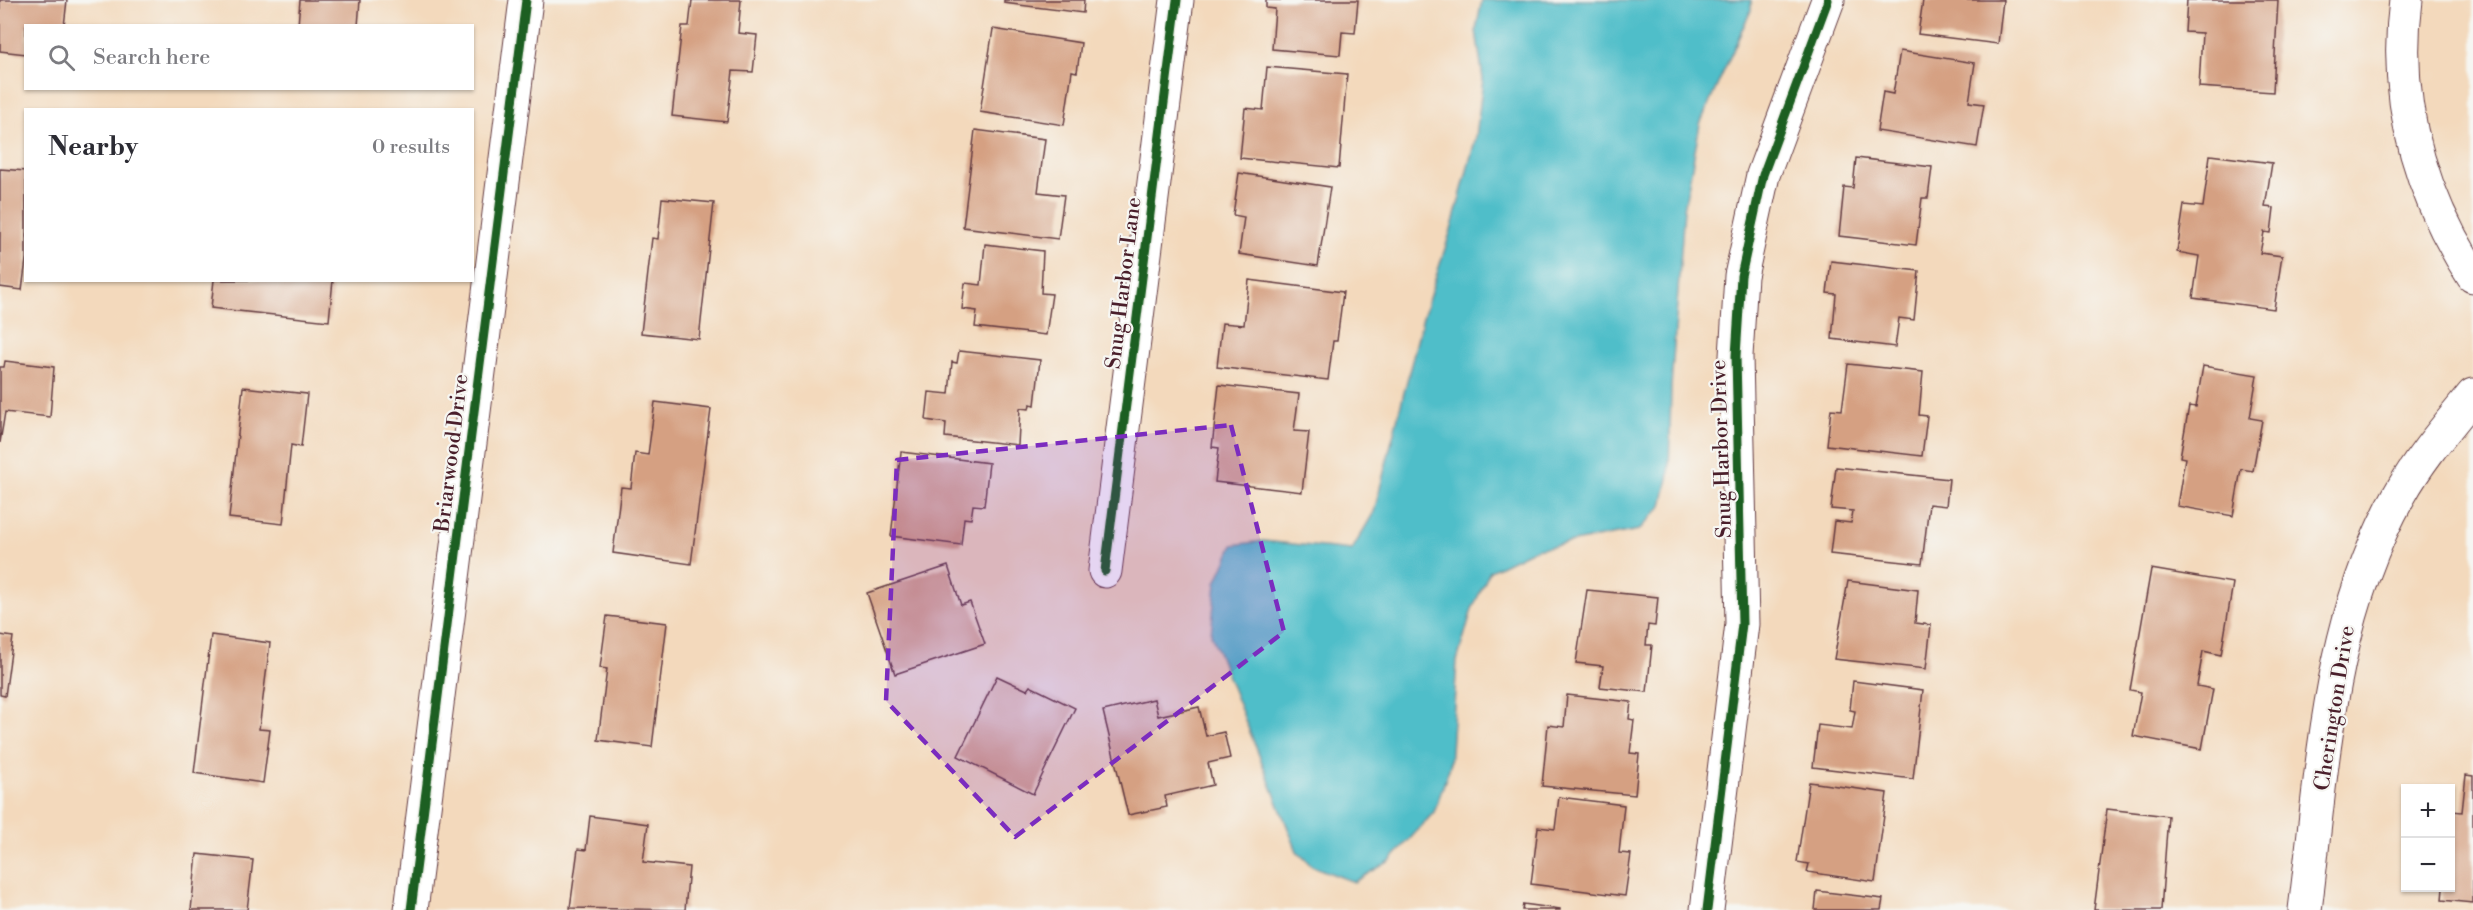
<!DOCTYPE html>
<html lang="en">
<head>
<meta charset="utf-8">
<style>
	body { margin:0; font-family:"Libre Bodoni",serif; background:#f7f7f7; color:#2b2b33 }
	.controls { position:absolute; right:18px; bottom:18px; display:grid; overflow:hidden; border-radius:0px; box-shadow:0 2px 4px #0004 }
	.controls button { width:54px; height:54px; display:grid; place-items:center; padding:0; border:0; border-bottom:2px solid #e1e1e2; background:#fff; color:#2b2b33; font:30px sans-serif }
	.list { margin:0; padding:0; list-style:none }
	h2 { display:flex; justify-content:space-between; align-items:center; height:78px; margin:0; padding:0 24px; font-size:26px }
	h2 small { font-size:20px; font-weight:400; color:#7c7c81 }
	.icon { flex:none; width:33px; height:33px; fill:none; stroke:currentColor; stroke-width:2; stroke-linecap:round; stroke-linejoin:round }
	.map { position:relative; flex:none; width:2473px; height:910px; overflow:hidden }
	.search { position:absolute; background:#fff; box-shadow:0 2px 4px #0004; left:24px; top:24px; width:450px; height:66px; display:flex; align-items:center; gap:15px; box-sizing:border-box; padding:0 21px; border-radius:0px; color:#7c7c81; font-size:22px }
	.panel { position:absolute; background:#fff; box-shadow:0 2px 4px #0004; left:24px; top:108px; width:450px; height:174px; border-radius:0px }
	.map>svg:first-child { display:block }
	.water { fill:#50bec9; stroke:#4d6e7a; stroke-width:1.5 }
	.building { fill:#d5a082 }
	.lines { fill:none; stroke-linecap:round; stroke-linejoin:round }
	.minor-casing { stroke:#633b41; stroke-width:35 }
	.minor { stroke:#fff; stroke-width:33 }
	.cycleway-casing { stroke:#f6f6f2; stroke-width:13 }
	.cycleway { stroke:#1b5e20; stroke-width:9 }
	.marked { fill:#7b2cbf; fill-opacity:0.2; stroke:#7b2cbf; stroke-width:4.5; stroke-dasharray:12 8; stroke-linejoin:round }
	.labels { text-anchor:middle; stroke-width:4.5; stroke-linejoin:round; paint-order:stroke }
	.street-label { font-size:21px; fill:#4a1f2b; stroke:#f6f6f2 }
</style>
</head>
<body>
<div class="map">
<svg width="2473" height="910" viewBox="0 0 2473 910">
	<rect width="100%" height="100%" fill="#f6f6f2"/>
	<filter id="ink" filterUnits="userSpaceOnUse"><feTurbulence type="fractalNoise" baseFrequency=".0167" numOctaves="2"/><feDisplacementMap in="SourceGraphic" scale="12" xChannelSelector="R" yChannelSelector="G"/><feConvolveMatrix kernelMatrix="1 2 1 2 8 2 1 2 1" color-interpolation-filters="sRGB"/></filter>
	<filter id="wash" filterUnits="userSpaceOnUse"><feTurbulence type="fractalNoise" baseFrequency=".008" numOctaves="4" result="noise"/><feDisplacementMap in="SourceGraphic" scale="24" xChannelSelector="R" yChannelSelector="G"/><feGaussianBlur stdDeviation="1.35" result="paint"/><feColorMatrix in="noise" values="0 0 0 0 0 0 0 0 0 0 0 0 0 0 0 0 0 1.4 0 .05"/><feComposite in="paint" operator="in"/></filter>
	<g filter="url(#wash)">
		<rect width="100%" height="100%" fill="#f3d9bc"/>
		<path class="water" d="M 1482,0 L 1751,0 L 1751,10 L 1700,124 L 1684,209 L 1671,387 L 1669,474 L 1662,506 L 1639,530 L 1535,549 L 1490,571 L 1472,609 L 1457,661 L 1450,766 L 1434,812 L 1390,861 L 1354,882 L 1312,866 L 1297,851 L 1211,634 L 1216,583 L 1233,545 L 1263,541 L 1352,550 L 1374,512 L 1423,317 L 1452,227 L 1476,137 L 1483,79 L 1476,30 Z"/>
		<g id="blocks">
			<g class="building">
				<path d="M 0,0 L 67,0 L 64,26 L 26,26 L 26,54 L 0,51 Z"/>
				<path d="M 300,0 L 360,0 L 358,26 L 298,26 Z"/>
				<path d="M 692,0 L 741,0 L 738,33 L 757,35 L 753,72 L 733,71 L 727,122 L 672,116 L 682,26 L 689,26 Z"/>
				<path d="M 1004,0 L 1084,0 L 1083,13 L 1004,3 Z"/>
				<path d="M 1266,0 L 1358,0 L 1355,33 L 1342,32 L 1340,55 L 1272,49 L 1275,9 L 1266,8 Z"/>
				<path d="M 1923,0 L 2003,0 L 1998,44 L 1918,34 Z"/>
				<path d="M 2187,0 L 2278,0 L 2273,92 L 2199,87 L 2202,33 L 2185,32 Z"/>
				<path d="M 993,29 L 1081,43 L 1077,72 L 1072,71 L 1064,125 L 980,112 Z"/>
				<path d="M 1900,51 L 1975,63 L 1969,102 L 1984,104 L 1977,147 L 1877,131 L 1883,92 L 1893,94 Z"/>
				<path d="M 1267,67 L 1347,74 L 1339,168 L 1240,158 L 1245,108 L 1263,110 Z"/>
				<path d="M 975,130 L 1045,139 L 1038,192 L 1064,195 L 1058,239 L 963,227 Z"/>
				<path d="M 2210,155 L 2272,163 L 2265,207 L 2274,208 L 2271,233 L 2264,232 L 2260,253 L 2282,256 L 2274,309 L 2193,298 L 2199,256 L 2177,252 L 2184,205 L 2203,207 Z"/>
				<path d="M 1856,158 L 1932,167 L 1928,198 L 1922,198 L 1916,245 L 1839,236 L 1844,187 L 1853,188 Z"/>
				<path d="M 0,169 L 26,171 L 26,260 L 22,290 L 0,287 Z"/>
				<path d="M 1239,173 L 1330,187 L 1318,266 L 1239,254 L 1244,217 L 1233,215 Z"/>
				<path d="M 662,198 L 714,203 L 699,339 L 641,333 L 652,238 L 658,239 Z"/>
				<path d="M 985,244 L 1043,251 L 1041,293 L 1052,294 L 1046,335 L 975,327 L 977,311 L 962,309 L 965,283 L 981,285 Z"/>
				<path d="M 1831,261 L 1919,271 L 1914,320 L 1899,318 L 1895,347 L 1832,339 L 1836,294 L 1827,293 Z"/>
				<path d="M 214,280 L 333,280 L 329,321 L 211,308 Z"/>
				<path d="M 1249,280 L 1343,292 L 1337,341 L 1333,341 L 1328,380 L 1217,367 L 1222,323 L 1244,325 Z"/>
				<path d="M 959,351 L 1040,360 L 1035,405 L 1030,404 L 1029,409 L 1020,408 L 1018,445 L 945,437 L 946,423 L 926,420 L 929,392 L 949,394 L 952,362 L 957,363 Z"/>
				<path d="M 5,361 L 54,367 L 50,417 L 5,412 L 0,443 L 0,367 L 4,367 Z"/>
				<path d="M 1848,364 L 1923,372 L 1919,415 L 1927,416 L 1922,456 L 1827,445 L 1831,409 L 1842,410 Z"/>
				<path d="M 2203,366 L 2257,375 L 2250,418 L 2262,420 L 2253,471 L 2241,469 L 2233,516 L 2177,506 L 2185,458 L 2180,457 L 2189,406 L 2196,407 Z"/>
				<path d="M 1219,385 L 1299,394 L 1294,431 L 1309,432 L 1302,492 L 1215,482 L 1219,448 L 1212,447 Z"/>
				<path d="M 243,387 L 307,394 L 301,447 L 291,445 L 283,524 L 229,518 Z"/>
				<path d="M 655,402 L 711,409 L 691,564 L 613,553 L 621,487 L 631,488 L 635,453 L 648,455 Z"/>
				<path d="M 901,452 L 989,463 L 984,506 L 973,505 L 971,519 L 964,518 L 961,545 L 891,536 Z"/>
				<path d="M 1836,467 L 1949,479 L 1946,506 L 1929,504 L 1922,564 L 1830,554 L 1834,521 L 1851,523 L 1853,511 L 1831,509 Z"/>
				<path d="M 948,566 L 961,605 L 970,602 L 985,644 L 895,674 L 867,593 Z"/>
				<path d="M 2151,569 L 2233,583 L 2221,655 L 2203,651 L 2197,686 L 2213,689 L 2202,749 L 2133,736 L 2141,692 L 2130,690 Z"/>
				<path d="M 1848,581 L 1918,590 L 1915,623 L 1931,625 L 1926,669 L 1834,659 Z"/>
				<path d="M 1587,590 L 1658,597 L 1655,626 L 1648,625 L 1646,645 L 1652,645 L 1647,692 L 1600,687 L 1603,666 L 1576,663 Z"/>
				<path d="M 607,616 L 667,623 L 652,747 L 598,740 L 607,669 L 600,668 Z"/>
				<path d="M 0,635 L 13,637 L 5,696 L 0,695 Z"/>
				<path d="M 211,635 L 270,643 L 259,729 L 270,730 L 263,783 L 194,773 Z"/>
				<path d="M 997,676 L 1027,690 L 1030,686 L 1075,708 L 1033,794 L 958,756 Z"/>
				<path d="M 1853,681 L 1923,690 L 1913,779 L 1813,767 L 1818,725 L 1852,729 L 1855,711 L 1850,710 Z"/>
				<path d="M 1567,695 L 1631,702 L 1629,719 L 1634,720 L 1630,753 L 1639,754 L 1635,795 L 1542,786 L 1548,725 L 1564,727 Z"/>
				<path d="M 1154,699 L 1158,716 L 1199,707 L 1206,736 L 1224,732 L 1230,758 L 1208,763 L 1213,785 L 1165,796 L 1167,807 L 1128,815 L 1103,711 Z"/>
				<path d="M 2466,775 L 2473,776 L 2473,903 L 2442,900 L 2443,888 L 2450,888 L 2452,811 L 2462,812 Z"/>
				<path d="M 1809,782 L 1887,793 L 1875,882 L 1807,872 L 1809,864 L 1797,862 Z"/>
				<path d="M 1559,797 L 1624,805 L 1619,853 L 1631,854 L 1625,896 L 1531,884 L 1538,827 L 1555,829 Z"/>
				<path d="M 2107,809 L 2168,816 L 2161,910 L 2094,910 Z"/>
				<path d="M 590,816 L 648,824 L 643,862 L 689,867 L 685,910 L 570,908 L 578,849 L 586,850 Z"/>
				<path d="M 197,854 L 253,860 L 247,910 L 191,910 Z"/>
				<path d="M 1817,891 L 1883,899 L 1881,910 L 1815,910 Z"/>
				<path d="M 1523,904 L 1560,909 L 1560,910 L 1522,910 Z"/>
			</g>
		</g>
	</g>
	<g filter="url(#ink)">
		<use href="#blocks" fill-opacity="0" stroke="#633b41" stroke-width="1.5"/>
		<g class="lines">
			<g class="minor-casing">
				<g id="minor">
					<path d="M 2406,0 C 2393,99 2419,192 2473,276"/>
					<path d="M 1105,571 L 1177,0"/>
					<path d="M 411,910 L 526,0"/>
					<path d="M 1707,910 L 1742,624 L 1736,356 L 1741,276 L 1763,175 L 1828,0"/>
					<path d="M 2305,910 C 2323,768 2328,621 2400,494 C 2420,458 2447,427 2473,395"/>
				</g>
			</g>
			<use href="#minor" class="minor"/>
			<g class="cycleway-casing">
				<g id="cycleway">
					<path d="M 1105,571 L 1177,0"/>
					<path d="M 411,910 L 526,0"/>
					<path d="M 1707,910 L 1742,624 L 1736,356 L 1741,276 L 1763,175 L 1828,0"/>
				</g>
			</g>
			<use href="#cycleway" class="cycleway"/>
		</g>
	</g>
	<path class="marked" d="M 1231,425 L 1284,632 L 1015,837 L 886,701 L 897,460 Z"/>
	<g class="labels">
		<g class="street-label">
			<text transform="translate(1123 283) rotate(-83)" y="7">Snug Harbor Lane</text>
			<text transform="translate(1721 449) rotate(-92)" y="7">Snug Harbor Drive</text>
			<text transform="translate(451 453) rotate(-83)" y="7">Briarwood Drive</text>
			<text transform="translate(2334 708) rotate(-81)" y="7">Cherington Drive</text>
		</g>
	</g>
</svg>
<div class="controls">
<button>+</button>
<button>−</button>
</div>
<div class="search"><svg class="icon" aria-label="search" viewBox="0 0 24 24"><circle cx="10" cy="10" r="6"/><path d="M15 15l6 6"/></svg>Search here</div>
<section class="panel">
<h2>Nearby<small>0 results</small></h2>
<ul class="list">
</ul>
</section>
</div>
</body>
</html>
